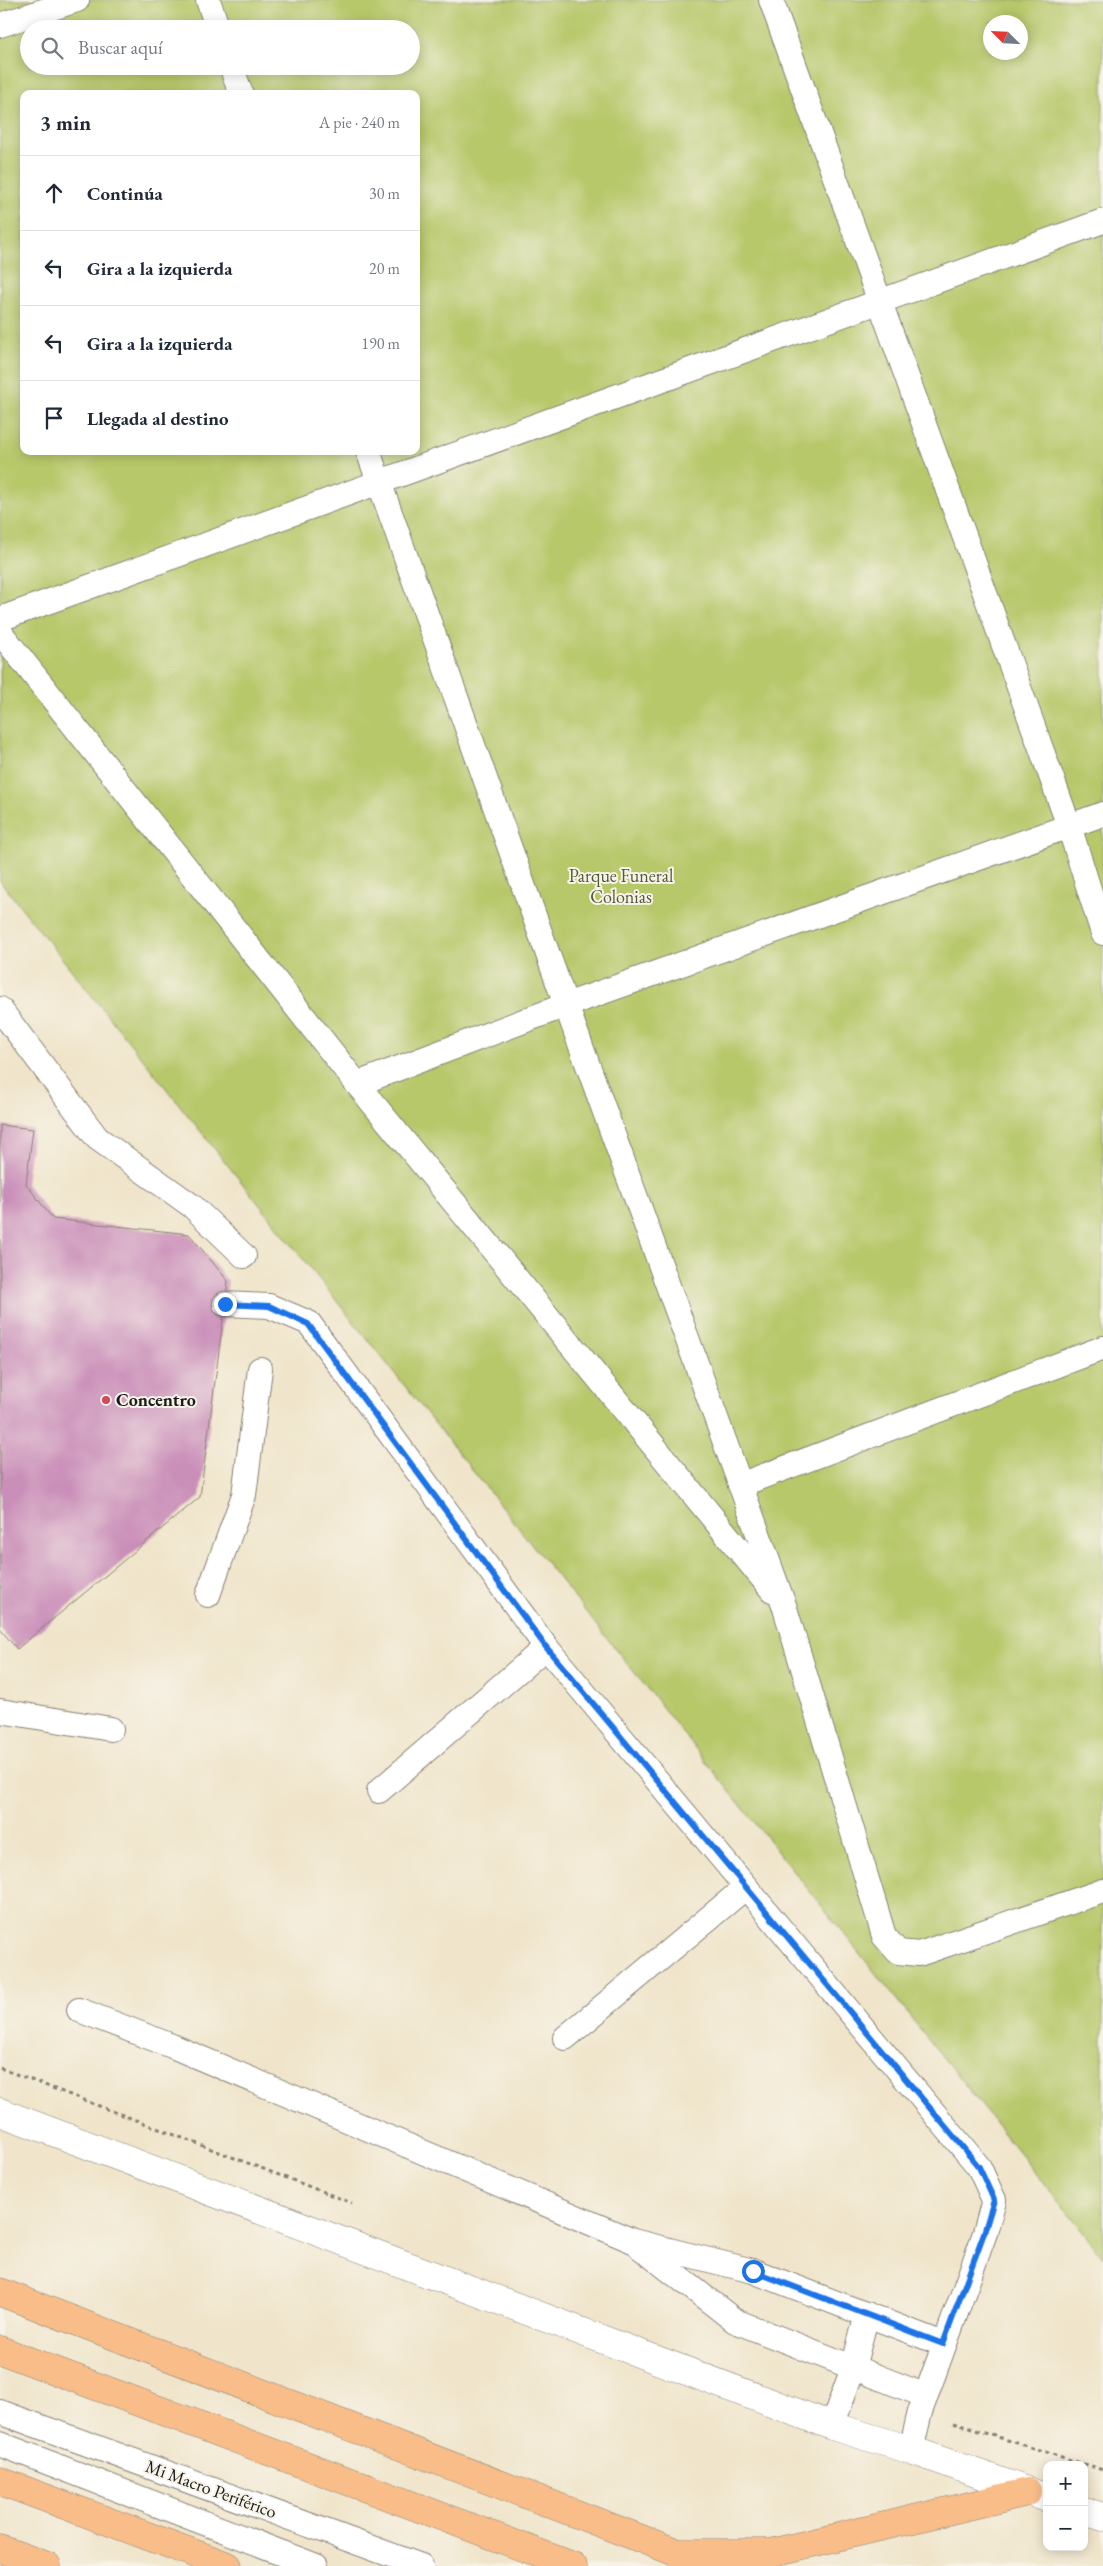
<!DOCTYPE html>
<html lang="es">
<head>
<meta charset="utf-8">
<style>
	body { margin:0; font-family:"EB Garamond",serif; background:#f6f6f7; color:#1f2937 }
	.controls { position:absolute; right:15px; bottom:15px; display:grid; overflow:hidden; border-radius:10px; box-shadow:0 2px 12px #0003 }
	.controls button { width:45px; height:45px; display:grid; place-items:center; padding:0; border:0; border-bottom:1px solid #e0e1e3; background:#fff; color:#1f2937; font:25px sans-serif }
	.compass { position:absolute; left:983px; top:15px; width:45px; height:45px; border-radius:50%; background:#fff; box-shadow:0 2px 12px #0003; rotate:294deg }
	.stop { position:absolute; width:15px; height:15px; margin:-11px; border:4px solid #1a73e8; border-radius:50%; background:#fff }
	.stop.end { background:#1a73e8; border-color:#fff; box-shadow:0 1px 5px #0008 }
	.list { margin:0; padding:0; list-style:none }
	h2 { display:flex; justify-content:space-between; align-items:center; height:65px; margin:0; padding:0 20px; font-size:21px }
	h2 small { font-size:16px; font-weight:400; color:#747a83 }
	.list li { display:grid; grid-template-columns:32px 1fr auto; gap:15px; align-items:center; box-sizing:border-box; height:75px; padding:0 20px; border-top:1px solid #e0e1e3 }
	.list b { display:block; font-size:19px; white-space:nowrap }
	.list em { font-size:16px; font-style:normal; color:#747a83 }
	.icon { flex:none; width:28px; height:28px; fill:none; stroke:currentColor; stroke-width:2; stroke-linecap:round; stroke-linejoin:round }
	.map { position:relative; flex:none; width:1103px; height:2566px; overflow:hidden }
	.search { position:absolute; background:#fff; box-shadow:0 2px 12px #0003; left:20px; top:20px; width:400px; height:55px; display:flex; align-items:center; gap:12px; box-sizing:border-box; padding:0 18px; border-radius:28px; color:#747a83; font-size:19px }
	.panel { position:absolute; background:#fff; box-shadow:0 2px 12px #0003; left:20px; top:90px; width:400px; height:365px; border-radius:10px }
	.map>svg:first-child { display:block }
	.green { fill:#b7c86b; stroke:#6a7244; fill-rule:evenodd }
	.building { fill:#ca8fb9 }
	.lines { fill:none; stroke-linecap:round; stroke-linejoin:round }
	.lane-casing { stroke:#868074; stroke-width:26 }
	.street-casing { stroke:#868074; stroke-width:29 }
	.highway-casing { stroke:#868074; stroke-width:29 }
	.path { stroke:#868074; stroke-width:3; stroke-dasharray:4 4; stroke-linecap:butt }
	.lane { stroke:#fff; stroke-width:24 }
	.street { stroke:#fff; stroke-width:28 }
	.highway { stroke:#f8bd88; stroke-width:28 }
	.route { stroke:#1a73e8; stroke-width:6 }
	.poi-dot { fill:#d1495b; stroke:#f7f3e8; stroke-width:2 }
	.labels { text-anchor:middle; stroke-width:4; stroke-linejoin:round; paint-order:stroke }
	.park-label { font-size:18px; fill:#525838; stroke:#f7f3e8 }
	.poi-label { font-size:18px; font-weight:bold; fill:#1c1c1c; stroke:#f7f3e8; text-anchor:start }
	.street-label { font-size:18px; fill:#1c1c1c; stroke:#f7f3e8 }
</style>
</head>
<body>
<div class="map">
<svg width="1103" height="2566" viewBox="0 0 1103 2566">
	<rect width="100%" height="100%" fill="#f7f3e8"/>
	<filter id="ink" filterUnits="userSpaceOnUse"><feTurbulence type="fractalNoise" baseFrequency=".02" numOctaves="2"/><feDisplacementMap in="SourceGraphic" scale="10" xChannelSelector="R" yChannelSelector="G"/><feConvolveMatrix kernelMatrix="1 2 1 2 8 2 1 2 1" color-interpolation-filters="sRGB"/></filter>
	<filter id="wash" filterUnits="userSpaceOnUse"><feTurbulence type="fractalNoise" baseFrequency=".0096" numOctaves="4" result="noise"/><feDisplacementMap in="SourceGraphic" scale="20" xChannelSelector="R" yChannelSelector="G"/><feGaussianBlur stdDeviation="1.12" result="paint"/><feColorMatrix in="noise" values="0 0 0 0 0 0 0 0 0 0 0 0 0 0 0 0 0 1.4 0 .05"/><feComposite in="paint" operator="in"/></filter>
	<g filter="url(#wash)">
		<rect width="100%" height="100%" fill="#f0e5cb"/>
		<path class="green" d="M 0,0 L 1103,0 L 1103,2257 L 0,881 ZM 990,22 L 1020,22 L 1020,52 L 990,52 ZM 29,29 L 411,29 L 411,66 L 29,66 ZM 24,94 L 416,94 L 416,451 L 24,451 Z"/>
		<g id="blocks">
			<path class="building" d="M 0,1125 L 33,1129 L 26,1184 L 53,1219 L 189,1234 L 228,1281 L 200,1497 L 17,1649 L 0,1629 Z"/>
		</g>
	</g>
	<g filter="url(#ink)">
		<use href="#blocks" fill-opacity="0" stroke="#868074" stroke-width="1"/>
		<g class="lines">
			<g class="lane-casing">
				<g id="lane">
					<path d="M 208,0 L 218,29"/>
					<path d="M 771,0 L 1069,826 L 1103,933"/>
					<path d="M 0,25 L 77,0"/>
					<path d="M 231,66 L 241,94"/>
					<path d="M 368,451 L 566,1005 L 784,1605 L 884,1936 L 898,1952 L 919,1954 L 1103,1891"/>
					<path d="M 0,619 L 1103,221"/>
					<path d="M 0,632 L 357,1084 L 772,1590"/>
					<path d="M 0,1009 L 97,1138 L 192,1206 L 244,1256"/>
					<path d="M 357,1084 L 566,1005 L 1103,814"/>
					<path d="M 225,1304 L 269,1306 L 309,1323 L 546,1647 L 979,2167 L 994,2200 L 985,2233 L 920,2412 L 911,2450"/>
					<path d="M 740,1485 L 1103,1348"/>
					<path d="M 208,1595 L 244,1495 L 260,1369"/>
					<path d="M 0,1711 L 111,1729"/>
					<path d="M 379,1791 L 546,1647"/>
					<path d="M 79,2010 L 172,2046 L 633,2241 L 753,2271 L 943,2344"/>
					<path d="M 565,2038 L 746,1887"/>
					<path d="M 640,2247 L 735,2321 L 926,2396"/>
					<path d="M 0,2412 L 421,2566"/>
					<path d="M 832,2426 L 853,2368 L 867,2314"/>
					<path d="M 0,2444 L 316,2566"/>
				</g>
			</g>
			<g class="street-casing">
				<g id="street">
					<path d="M 0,2112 L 832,2426 L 911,2450 L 1047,2498"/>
					<path d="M 1084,2511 L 1103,2517"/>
				</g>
			</g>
			<g class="highway-casing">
				<g id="highway">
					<path d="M 0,2292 L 678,2553 L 770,2553 L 1028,2492"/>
					<path d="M 0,2350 L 573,2566"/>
					<path d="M 0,2481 L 228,2566"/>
					<path d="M 0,2549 L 47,2566"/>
				</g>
			</g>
			<g class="path">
				<path d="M 0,2068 L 352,2203"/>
				<path d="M 953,2423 L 1103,2470"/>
			</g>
			<use href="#lane" class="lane"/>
			<use href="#street" class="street"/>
			<use href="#highway" class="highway"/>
		</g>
	</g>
	<g class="lines" filter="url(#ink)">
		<path class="route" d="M 225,1304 L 269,1306 L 308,1324 L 546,1647 L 979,2167 L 994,2200 L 984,2233 L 943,2344 L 753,2271"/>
	</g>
	<circle class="poi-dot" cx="106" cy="1400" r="5"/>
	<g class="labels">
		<g class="park-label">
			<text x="621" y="882">Parque Funeral<tspan x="621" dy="21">Colonias</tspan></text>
		</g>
		<g class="poi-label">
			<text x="116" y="1406">Concentro</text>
		</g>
		<g class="street-label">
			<text transform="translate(211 2489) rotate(20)" y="6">Mi Macro Periférico</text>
		</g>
	</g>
</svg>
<div class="controls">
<button>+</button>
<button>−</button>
</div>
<svg class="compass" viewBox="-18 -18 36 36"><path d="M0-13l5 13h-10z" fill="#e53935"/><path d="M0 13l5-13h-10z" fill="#747a83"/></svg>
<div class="stop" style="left:753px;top:2271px"></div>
<div class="stop end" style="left:225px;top:1304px"></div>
<div class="search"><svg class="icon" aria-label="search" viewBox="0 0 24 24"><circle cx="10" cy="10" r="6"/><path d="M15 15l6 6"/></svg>Buscar aquí</div>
<section class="panel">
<h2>3 min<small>A pie · 240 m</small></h2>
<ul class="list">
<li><svg class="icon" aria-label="ahead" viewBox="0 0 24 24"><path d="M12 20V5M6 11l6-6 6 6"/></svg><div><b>Continúa</b></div><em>30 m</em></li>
<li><svg class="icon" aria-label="left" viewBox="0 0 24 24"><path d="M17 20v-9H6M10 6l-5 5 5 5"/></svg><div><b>Gira a la izquierda</b></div><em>20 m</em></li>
<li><svg class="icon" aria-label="left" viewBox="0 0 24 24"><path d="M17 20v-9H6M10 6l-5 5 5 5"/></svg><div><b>Gira a la izquierda</b></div><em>190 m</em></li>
<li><svg class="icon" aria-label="arrive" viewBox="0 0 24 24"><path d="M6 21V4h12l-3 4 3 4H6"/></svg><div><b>Llegada al destino</b></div></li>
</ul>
</section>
</div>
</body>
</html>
